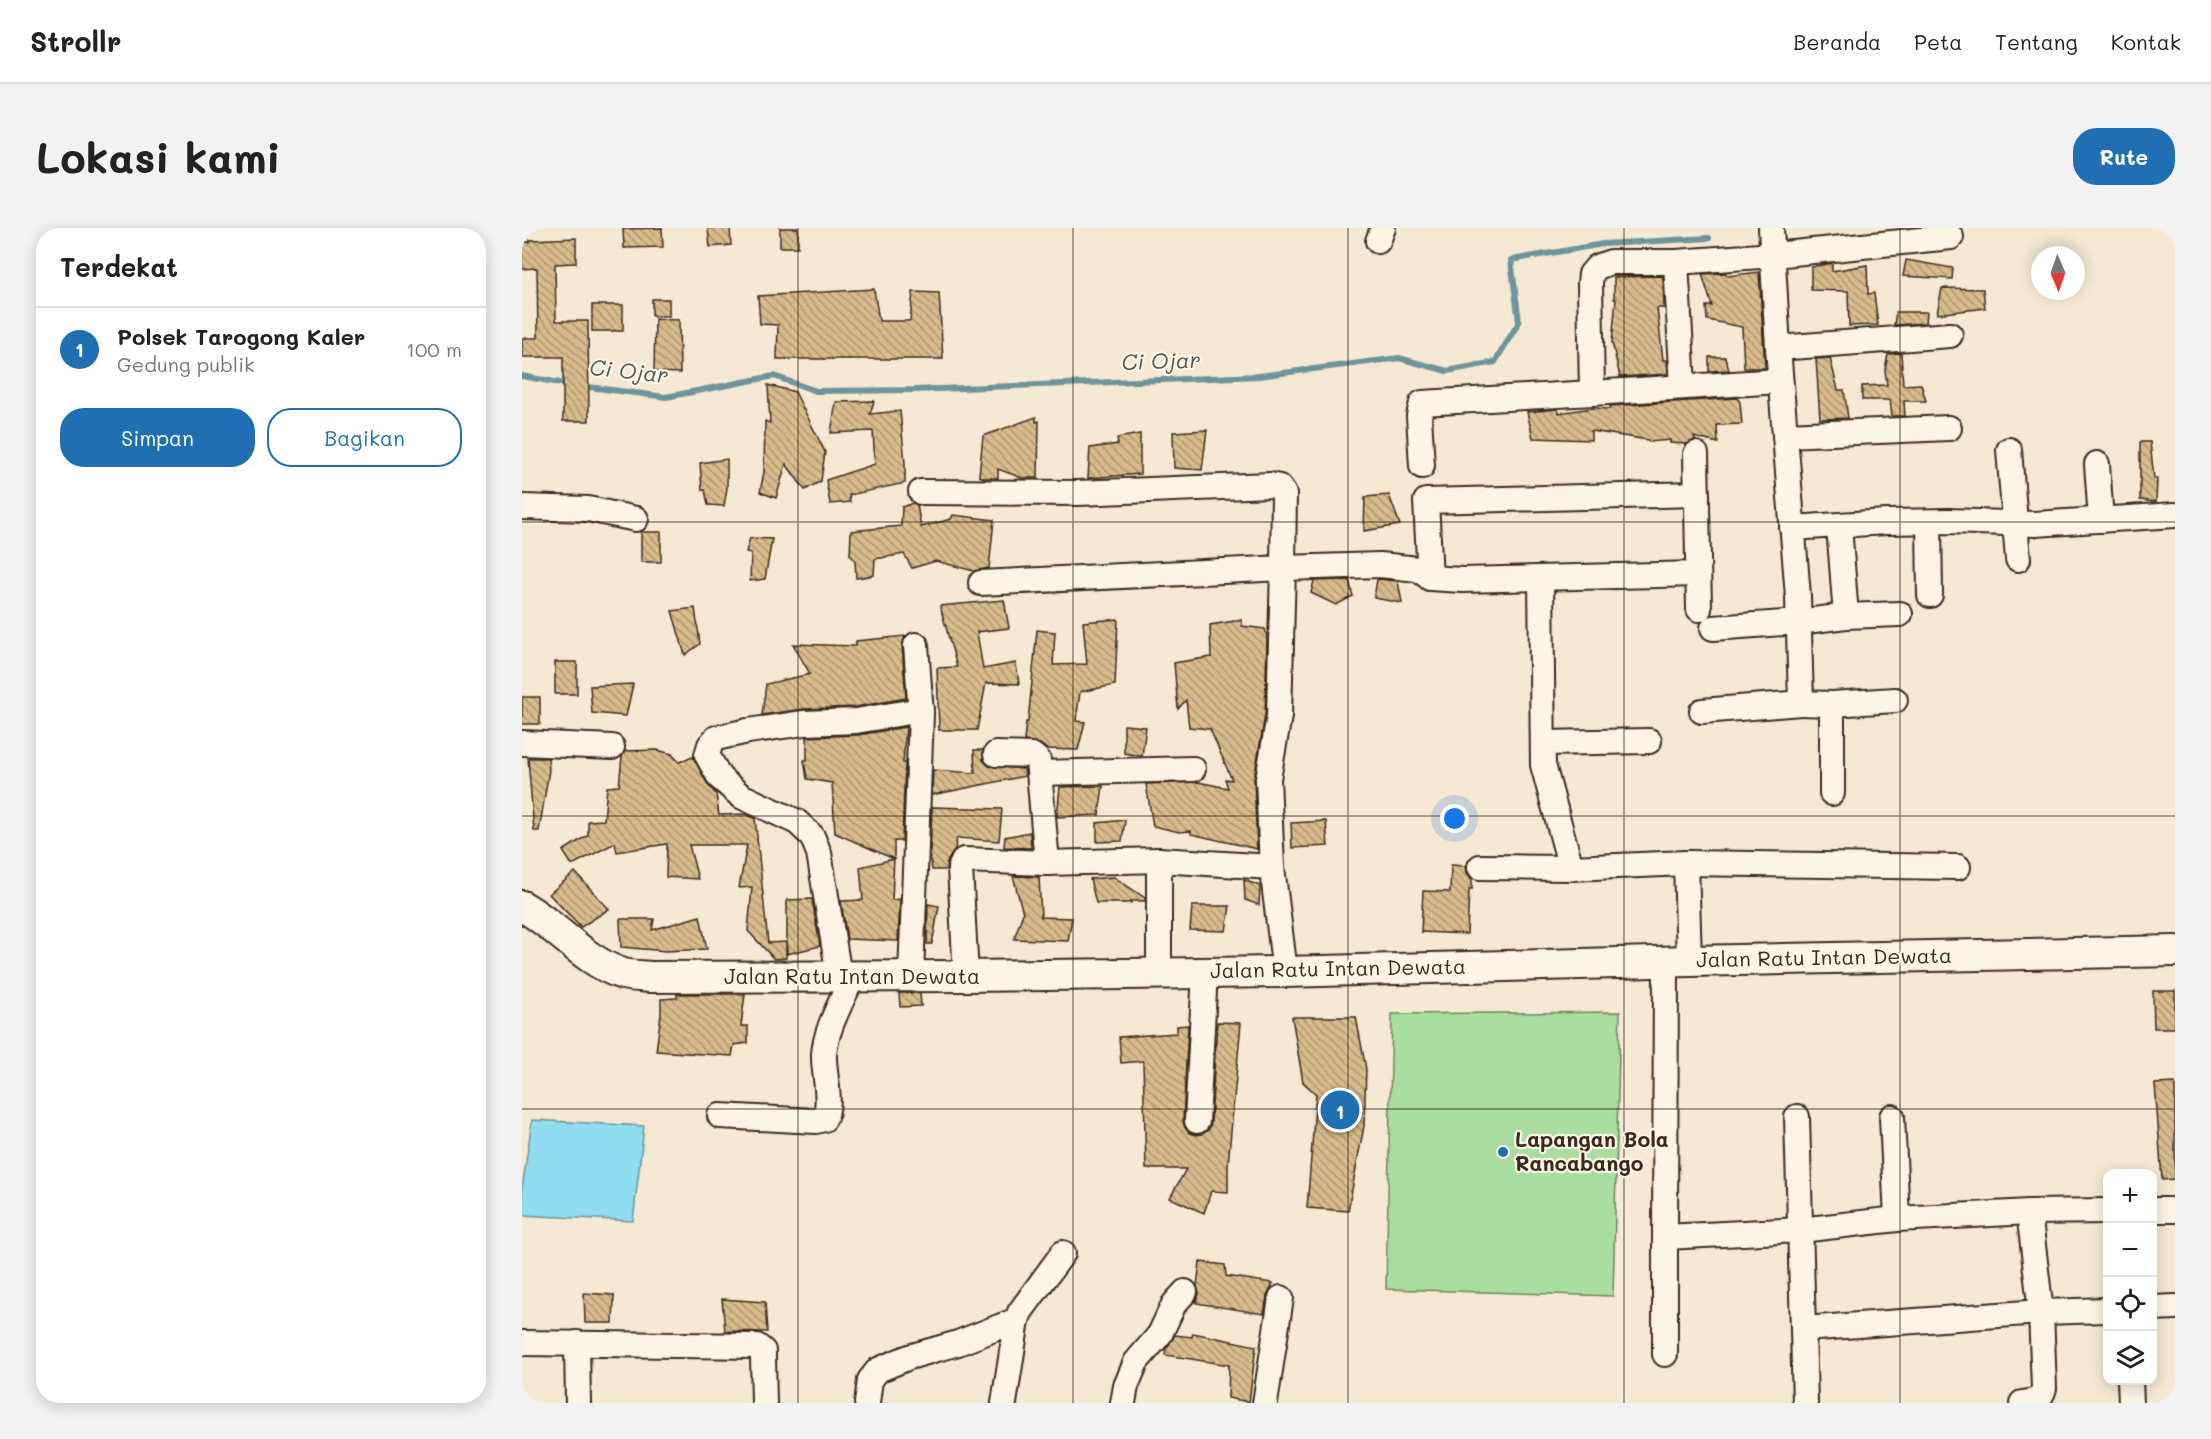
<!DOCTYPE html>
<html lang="id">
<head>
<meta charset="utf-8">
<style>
	body { margin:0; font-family:Mali,sans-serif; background:#f2f2f2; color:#222 }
	.controls { position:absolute; right:18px; bottom:18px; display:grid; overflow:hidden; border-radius:12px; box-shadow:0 3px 15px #0003 }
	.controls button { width:54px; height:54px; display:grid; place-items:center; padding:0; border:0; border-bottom:2px solid #e0e0e0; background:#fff; color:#222; font:30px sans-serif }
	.compass { position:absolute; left:1509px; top:18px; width:54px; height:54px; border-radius:50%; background:#fff; box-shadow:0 3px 15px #0003; rotate:178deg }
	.you { position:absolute; left:933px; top:591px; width:21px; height:21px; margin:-15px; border:4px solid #fff; border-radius:50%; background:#1a73e8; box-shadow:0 0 0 9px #1a73e833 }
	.badge { display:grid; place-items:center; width:39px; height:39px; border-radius:50%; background:#1f6fb2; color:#fff; font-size:20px; font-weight:700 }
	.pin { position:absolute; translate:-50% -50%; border:3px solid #fff; box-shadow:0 2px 6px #0006 }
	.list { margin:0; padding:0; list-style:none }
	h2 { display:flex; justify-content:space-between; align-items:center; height:78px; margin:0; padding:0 24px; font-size:26px }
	h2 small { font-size:20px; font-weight:400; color:#767676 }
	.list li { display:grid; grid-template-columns:39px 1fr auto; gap:18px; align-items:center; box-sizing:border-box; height:84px; padding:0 24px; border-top:2px solid #e0e0e0 }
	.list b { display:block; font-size:22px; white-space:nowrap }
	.list p { margin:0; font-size:20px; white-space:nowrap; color:#767676 }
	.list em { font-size:20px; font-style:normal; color:#767676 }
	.actions { display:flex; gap:12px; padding:18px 24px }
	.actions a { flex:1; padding:14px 0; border:2px solid #1f6fb2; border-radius:24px; text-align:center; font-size:21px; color:#1f6fb2 }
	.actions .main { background:#1f6fb2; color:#fff }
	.icon { flex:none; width:33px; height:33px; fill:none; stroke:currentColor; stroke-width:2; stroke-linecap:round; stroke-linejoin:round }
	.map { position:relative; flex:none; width:1653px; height:1175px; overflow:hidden; border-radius:24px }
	header { display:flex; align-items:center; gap:36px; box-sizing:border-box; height:84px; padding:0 30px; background:#fff; border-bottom:2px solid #e0e0e0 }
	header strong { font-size:28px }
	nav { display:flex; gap:33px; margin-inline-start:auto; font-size:21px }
	.intro { display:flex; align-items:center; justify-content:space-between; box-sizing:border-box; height:144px; padding:0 36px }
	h1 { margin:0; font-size:42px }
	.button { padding:15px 27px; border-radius:24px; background:#1f6fb2; color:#fff; font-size:21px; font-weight:700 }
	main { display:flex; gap:36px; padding:0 36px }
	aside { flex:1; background:#fff; border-radius:24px; box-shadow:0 3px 15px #0003 }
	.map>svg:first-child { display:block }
	.pitch { fill:#aadea0; stroke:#72845f; stroke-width:1.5 }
	.water { fill:#90ddef; stroke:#6e959b; stroke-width:1.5 }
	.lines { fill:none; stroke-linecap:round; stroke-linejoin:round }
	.stream { stroke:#6e959b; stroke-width:6 }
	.building { fill:url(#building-back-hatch); stroke:#3b2a1e; stroke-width:1.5 }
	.minor-casing { stroke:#3b2a1e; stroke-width:28 }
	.tertiary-casing { stroke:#3b2a1e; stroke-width:34 }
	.minor { stroke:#fcf5e5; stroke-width:24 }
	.tertiary { stroke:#fcf5e5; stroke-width:30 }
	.grid { fill:none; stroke:#3b2a1e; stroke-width:1.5; stroke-opacity:0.55 }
	.poi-dot { fill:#1f6fb2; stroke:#fcf5e5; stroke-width:2 }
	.labels { text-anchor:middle; stroke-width:4.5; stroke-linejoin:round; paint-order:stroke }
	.street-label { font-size:21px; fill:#3b2a1e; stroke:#fcf5e5 }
	.poi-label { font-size:21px; font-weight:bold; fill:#3b2a1e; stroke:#fcf5e5; text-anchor:start }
	.water-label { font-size:22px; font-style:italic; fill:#505752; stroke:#fcf5e5 }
</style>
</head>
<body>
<header>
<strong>Strollr</strong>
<nav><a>Beranda</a><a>Peta</a><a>Tentang</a><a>Kontak</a></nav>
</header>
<div class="intro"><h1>Lokasi kami</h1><a class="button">Rute</a></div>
<main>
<aside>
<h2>Terdekat<small></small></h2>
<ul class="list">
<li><span class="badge">1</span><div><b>Polsek Tarogong Kaler</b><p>Gedung publik</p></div><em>100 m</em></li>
</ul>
<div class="actions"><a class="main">Simpan</a><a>Bagikan</a></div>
</aside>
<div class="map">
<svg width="1653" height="1175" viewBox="0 0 1653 1175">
	<defs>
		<pattern id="building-back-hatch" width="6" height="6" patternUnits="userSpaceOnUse" patternTransform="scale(1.5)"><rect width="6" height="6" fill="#d8bb8c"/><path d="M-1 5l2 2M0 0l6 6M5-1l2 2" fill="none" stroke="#b09872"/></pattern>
	</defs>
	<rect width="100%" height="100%" fill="#f5e9d3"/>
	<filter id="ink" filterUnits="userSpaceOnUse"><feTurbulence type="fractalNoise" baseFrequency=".0167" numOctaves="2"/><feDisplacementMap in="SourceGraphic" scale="12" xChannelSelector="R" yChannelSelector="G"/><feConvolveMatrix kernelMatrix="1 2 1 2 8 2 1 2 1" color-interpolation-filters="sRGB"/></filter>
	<g filter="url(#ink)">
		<path class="pitch" d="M 1098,784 L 1091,1068 L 864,1061 L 870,786 Z"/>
		<path class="water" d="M 10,892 L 122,898 L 111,993 L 0,987 L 0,962 Z"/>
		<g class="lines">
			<g class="stream">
				<path d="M 0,148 L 49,157"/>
				<path d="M 59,158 L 144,169 L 252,148 L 294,163 L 392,162 L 737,148 L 877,130 L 925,143 L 973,134 L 997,94 L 989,32 L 1081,16 L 1187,10"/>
			</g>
		</g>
		<g class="building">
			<path d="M 140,0 L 141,19 L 102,20 L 101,1 Z"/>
			<path d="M 186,0 L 208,0 L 209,17 L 188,19 Z"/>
			<rect x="258" y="0" width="18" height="19"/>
			<path d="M 54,10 L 54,35 L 33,36 L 34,93 L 66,93 L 67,193 L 41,193 L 41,129 L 0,129 L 0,110 L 16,110 L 15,40 L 0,41 L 0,14 L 8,14 L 8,12 Z"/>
			<path d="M 1384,32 L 1431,40 L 1430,51 L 1381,48 Z"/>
			<path d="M 1310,35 L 1310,43 L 1345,37 L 1346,66 L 1352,65 L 1356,97 L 1327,98 L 1326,63 L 1289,62 L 1289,39 Z"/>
			<path d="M 1237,44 L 1243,140 L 1222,140 L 1220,99 L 1185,92 L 1184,78 L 1190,78 L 1180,46 L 1204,45 L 1205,48 Z"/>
			<path d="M 1141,48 L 1142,80 L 1135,80 L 1141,132 L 1145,132 L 1146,146 L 1098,149 L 1090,114 L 1094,71 L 1092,71 L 1092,49 Z"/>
			<path d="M 1420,60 L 1461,61 L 1463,80 L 1415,86 Z"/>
			<path d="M 352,61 L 357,93 L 388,93 L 391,64 L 417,65 L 421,131 L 255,131 L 256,97 L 238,96 L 236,68 Z"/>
			<rect x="130" y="71" width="17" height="17"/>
			<rect x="70" y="77" width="31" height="26"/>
			<path d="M 1374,84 L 1405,84 L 1404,95 L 1372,97 Z"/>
			<path d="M 133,91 L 157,92 L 158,145 L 132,144 Z"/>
			<path d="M 1379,125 L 1381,157 L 1399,156 L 1404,173 L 1382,173 L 1383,188 L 1370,188 L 1368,172 L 1340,172 L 1340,158 L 1365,157 L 1363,142 L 1366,126 Z"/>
			<path d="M 1187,129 L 1203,129 L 1207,142 L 1187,143 Z"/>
			<path d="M 1308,130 L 1316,162 L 1322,162 L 1326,190 L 1298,191 L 1294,131 Z"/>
			<path d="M 246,157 L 273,164 L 303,224 L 299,253 L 283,262 L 264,236 L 254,270 L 238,264 L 242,244 L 243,193 L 248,195 Z"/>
			<path d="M 1215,170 L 1218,174 L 1220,196 L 1195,197 L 1196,215 L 1172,209 L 1173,212 L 1165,216 L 1148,215 L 1148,212 L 1127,214 L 1126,212 L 1069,203 L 1069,212 L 1011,210 L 1005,184 L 1036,181 L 1037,185 L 1070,180 L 1088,181 L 1088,178 Z"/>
			<path d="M 352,173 L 348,186 L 378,183 L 383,235 L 383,255 L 327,267 L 328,274 L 308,276 L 304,252 L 353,236 L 351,203 L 309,205 L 314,174 Z"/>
			<path d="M 514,189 L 514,194 L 517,193 L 516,250 L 500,250 L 476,241 L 476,250 L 462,250 L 457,248 L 461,208 Z"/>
			<path d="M 685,202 L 680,242 L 652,240 L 651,204 Z"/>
			<path d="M 618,206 L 618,246 L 566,250 L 568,220 L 596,216 L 595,210 Z"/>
			<path d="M 1618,214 L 1628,214 L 1632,251 L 1635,251 L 1634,274 L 1618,272 Z"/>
			<path d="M 205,231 L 205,260 L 202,278 L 186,277 L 183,262 L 180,262 L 178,235 Z"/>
			<path d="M 867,267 L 878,297 L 842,303 L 843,269 Z"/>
			<path d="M 391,275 L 395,277 L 399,299 L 429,291 L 431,287 L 472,292 L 467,340 L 452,343 L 414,333 L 390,340 L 382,326 L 353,331 L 352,347 L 334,350 L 333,332 L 328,327 L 329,303 L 379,298 L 380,279 Z"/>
			<rect x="119" y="304" width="20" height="30"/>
			<path d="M 228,310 L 250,311 L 243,351 L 228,353 L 229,325 L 224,324 Z"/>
			<path d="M 855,351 L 876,353 L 880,375 L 852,370 Z"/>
			<path d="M 827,352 L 831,368 L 814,377 L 789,365 L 792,353 Z"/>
			<path d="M 482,372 L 487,400 L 455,404 L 461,441 L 494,435 L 497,456 L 464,455 L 455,502 L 417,502 L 415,440 L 435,439 L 418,378 Z"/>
			<path d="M 173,380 L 178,416 L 163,427 L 150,383 Z"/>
			<path d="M 596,391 L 593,457 L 558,464 L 554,493 L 563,494 L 556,522 L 525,521 L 518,516 L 502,513 L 504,494 L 506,494 L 515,402 L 533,404 L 531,437 L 565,436 L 561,394 Z"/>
			<path d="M 720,392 L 720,398 L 743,401 L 745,409 L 743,487 L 732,551 L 735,621 L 669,606 L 669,603 L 657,604 L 631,598 L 624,556 L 676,554 L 706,560 L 703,551 L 710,552 L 688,501 L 667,499 L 664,472 L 656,481 L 652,435 L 689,429 L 688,397 Z"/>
			<path d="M 383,408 L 380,418 L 384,470 L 333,479 L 281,481 L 240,487 L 244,456 L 288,446 L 271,416 L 334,418 L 334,413 Z"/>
			<rect x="33" y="434" width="22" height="32"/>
			<path d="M 111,456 L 104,488 L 70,485 L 68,458 Z"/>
			<rect x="0" y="469" width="18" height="27"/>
			<path d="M 602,497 L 624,499 L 620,528 L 602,525 Z"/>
			<path d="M 384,499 L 381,535 L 383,535 L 380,613 L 372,613 L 372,631 L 313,605 L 310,555 L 285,551 L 282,532 L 285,532 L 285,509 L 336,507 Z"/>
			<path d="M 135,522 L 150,526 L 157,534 L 171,529 L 186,557 L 194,566 L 197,587 L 223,586 L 233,590 L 246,715 L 264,714 L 264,730 L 252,731 L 226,703 L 230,659 L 217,660 L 225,617 L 167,617 L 176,651 L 144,649 L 145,616 L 95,624 L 93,615 L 50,637 L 41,623 L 66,607 L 66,593 L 82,592 L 85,559 L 97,558 L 100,529 L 103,523 Z"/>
			<path d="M 452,522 L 461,522 L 461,532 L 467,538 L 502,541 L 503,548 L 410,567 L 411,542 L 453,545 Z"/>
			<path d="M 6,530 L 26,530 L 27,542 L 17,603 L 12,603 Z"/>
			<path d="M 581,558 L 577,587 L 535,589 L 538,559 Z"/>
			<path d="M 410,579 L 480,581 L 477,613 L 435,610 L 433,621 L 425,634 L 424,642 L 410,642 L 408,630 Z"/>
			<path d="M 603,592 L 600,613 L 575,614 L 575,595 Z"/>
			<path d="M 804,593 L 806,618 L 770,620 L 769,595 Z"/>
			<path d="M 508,604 L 509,620 L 482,619 L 483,609 Z"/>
			<path d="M 372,631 L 370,672 L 378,671 L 376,713 L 325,711 L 319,673 L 341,672 L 338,639 Z"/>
			<path d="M 929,637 L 944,638 L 945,645 L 950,651 L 950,661 L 947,661 L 945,706 L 899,704 L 901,663 L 928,664 Z"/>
			<path d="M 53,644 L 87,681 L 59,699 L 27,666 Z"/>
			<path d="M 491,648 L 517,649 L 519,689 L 550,690 L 546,713 L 492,711 L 501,685 Z"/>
			<path d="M 592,649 L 623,670 L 623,673 L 609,673 L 609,675 L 574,675 L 568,651 Z"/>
			<path d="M 722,652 L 738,658 L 737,677 L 723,672 Z"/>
			<path d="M 290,671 L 298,718 L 265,726 L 265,672 Z"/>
			<path d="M 406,676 L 417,678 L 410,716 L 405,716 Z"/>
			<path d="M 670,678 L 708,678 L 704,703 L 668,702 Z"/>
			<path d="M 178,688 L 185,721 L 144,723 L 99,719 L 98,691 L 132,691 L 130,702 Z"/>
			<path d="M 1631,763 L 1653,763 L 1653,800 L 1632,800 Z"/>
			<path d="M 377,765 L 398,765 L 399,778 L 378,779 Z"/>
			<path d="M 155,766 L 223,766 L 219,798 L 226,798 L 226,815 L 212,817 L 210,828 L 134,823 L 139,786 L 139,771 L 155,770 Z"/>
			<path d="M 770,789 L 834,789 L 844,841 L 842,898 L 826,983 L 785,980 L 794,866 L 781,854 Z"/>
			<path d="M 695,794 L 719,795 L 706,936 L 706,964 L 689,963 L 682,985 L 648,970 L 664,941 L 624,941 L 621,833 L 599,835 L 597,809 L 655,805 L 655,798 L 666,797 L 661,893 L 663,900 L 667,905 L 675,907 L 682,905 L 687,901 L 689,894 Z"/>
			<path d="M 1653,855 L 1653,951 L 1640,952 L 1633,856 Z"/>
			<path d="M 678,1034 L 703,1037 L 704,1048 L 751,1055 L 745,1068 L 742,1086 L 674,1075 L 677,1066 L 675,1058 Z"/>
			<path d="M 62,1065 L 92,1067 L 91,1095 L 63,1095 Z"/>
			<path d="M 200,1071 L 243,1074 L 245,1104 L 203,1103 Z"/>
			<path d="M 671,1105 L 734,1118 L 727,1174 L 706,1170 L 707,1137 L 643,1127 L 644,1121 L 653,1107 L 670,1109 Z"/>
		</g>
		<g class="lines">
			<g class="minor-casing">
				<g id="minor">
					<path d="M 1249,0 L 1256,120 L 1276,368 L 1279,475 L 1310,476 L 1310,565"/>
					<path d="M 856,13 L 861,0"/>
					<path d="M 1154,34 L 1161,159"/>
					<path d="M 1256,120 L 1428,107"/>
					<path d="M 1070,165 L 1258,153"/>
					<path d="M 1263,207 L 1427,200"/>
					<path d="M 1487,222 L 1496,331"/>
					<path d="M 1174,226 L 1177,381"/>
					<path d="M 1575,236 L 1579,292"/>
					<path d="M 900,238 L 897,188 L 900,175 L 1070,165 L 1068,55 L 1069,46 L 1075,39 L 1089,34 L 1154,34 L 1252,27 L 1429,9"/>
					<path d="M 399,264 L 556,265 L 748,257 L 757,259 L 762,266 L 761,340 L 459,355"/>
					<path d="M 0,279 L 66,281 L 114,291"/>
					<path d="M 1407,295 L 1408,367"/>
					<path d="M 1317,298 L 1324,388"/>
					<path d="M 1270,300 L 1364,294 L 1427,293 L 1513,296 L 1653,287"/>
					<path d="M 908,350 L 904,273 L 1175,266"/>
					<path d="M 1019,350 L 1021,537 L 1049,640"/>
					<path d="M 1191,400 L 1276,394 L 1324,388 L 1378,386"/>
					<path d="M 1310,476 L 1373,472"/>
					<path d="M 1180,483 L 1279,475"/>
					<path d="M 0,515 L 90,519"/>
					<path d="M 1021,515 L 1127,513"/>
					<path d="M 474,526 L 510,527 L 516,532 L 525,635"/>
					<path d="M 518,545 L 671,541"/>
					<path d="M 958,639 L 1049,640 L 1164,635"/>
					<path d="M 1167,733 L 1164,635 L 1436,639"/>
					<path d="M 1144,734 L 1143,1009 L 1278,1002 L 1375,991 L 1507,984 L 1586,983"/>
					<path d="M 637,744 L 637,632"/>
					<path d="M 763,744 L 750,639 L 746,551 L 757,488 L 761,340 L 858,337 L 896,341 L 908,350 L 940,352 L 1176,346"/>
					<path d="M 317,748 L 297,625 L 290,608 L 275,594 L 219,568 L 198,550 L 185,527 L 188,517 L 194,510 L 226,503 L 282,495 L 334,493 L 399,482"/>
					<path d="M 389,748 L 399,486 L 394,417"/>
					<path d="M 444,748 L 438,640 L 442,632 L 525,635 L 637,632 L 750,639"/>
					<path d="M 198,888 L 294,893 L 302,891 C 311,875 301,844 302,826 C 304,799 321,772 331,747"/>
					<path d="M 1275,889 L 1281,1101 L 1519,1084 L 1586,1082"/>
					<path d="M 1370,889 L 1375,991"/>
					<path d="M 675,893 L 683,744"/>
					<path d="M 1630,982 L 1653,982"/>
					<path d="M 1630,1080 L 1653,1079"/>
					<path d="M 1281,1101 L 1283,1175"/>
					<path d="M 0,1115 L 235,1118 L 241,1123 L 241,1128 L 242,1175"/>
					<path d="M 55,1115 L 56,1175"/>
					<path d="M 1143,1126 L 1143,1009"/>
					<path d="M 1608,1152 L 1609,1175"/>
					<path d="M 345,1175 L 348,1152 L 356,1142 L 387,1129 L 436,1115 L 495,1092 L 498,1084 L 541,1025"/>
					<path d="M 482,1175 L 495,1092"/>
					<path d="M 601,1175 L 604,1158 L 614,1134 L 638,1106 L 652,1076 L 663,1064"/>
					<path d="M 743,1175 L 759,1070"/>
					<path d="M 1500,1175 C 1512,1174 1519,1172 1522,1160 L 1519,1084 L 1507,984"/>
				</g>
			</g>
			<g class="tertiary-casing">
				<path id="tertiary" d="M 0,678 C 36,698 61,733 101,746 C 110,748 120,748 129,749 L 444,748 L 763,744 L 1167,733 L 1653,723"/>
			</g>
			<use href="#minor" class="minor"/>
			<use href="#tertiary" class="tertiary"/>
		</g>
	</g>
	<path class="grid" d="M 276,0 L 276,1175M 551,0 L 551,1175M 826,0 L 826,1175M 1102,0 L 1102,1175M 1378,0 L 1378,1175M 0,294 L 1653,294M 0,588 L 1653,588M 0,881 L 1653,881"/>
	<circle class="poi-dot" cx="981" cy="924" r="6"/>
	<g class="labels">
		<g class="street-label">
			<text transform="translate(1302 730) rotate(-1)" y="7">Jalan Ratu Intan Dewata</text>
			<text transform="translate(816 741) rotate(-1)" y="7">Jalan Ratu Intan Dewata</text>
			<text x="330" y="756">Jalan Ratu Intan Dewata</text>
		</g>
		<g class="poi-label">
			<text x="993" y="919">Lapangan Bola<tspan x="993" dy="24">Rancabango</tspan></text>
		</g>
		<g class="water-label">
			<text transform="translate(639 133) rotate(-2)" y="8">Ci Ojar</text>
			<text transform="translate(107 143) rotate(6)" y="8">Ci Ojar</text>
		</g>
	</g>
</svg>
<div class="controls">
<button>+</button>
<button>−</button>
<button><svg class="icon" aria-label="locate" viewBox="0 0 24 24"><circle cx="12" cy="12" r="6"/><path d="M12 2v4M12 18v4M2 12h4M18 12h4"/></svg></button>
<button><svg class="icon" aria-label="layers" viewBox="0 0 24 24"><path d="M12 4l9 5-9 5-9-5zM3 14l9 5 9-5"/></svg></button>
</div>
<svg class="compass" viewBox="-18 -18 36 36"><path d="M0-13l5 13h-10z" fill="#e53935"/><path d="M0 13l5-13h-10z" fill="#767676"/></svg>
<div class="you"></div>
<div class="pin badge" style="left:818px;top:882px">1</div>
</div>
</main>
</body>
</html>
